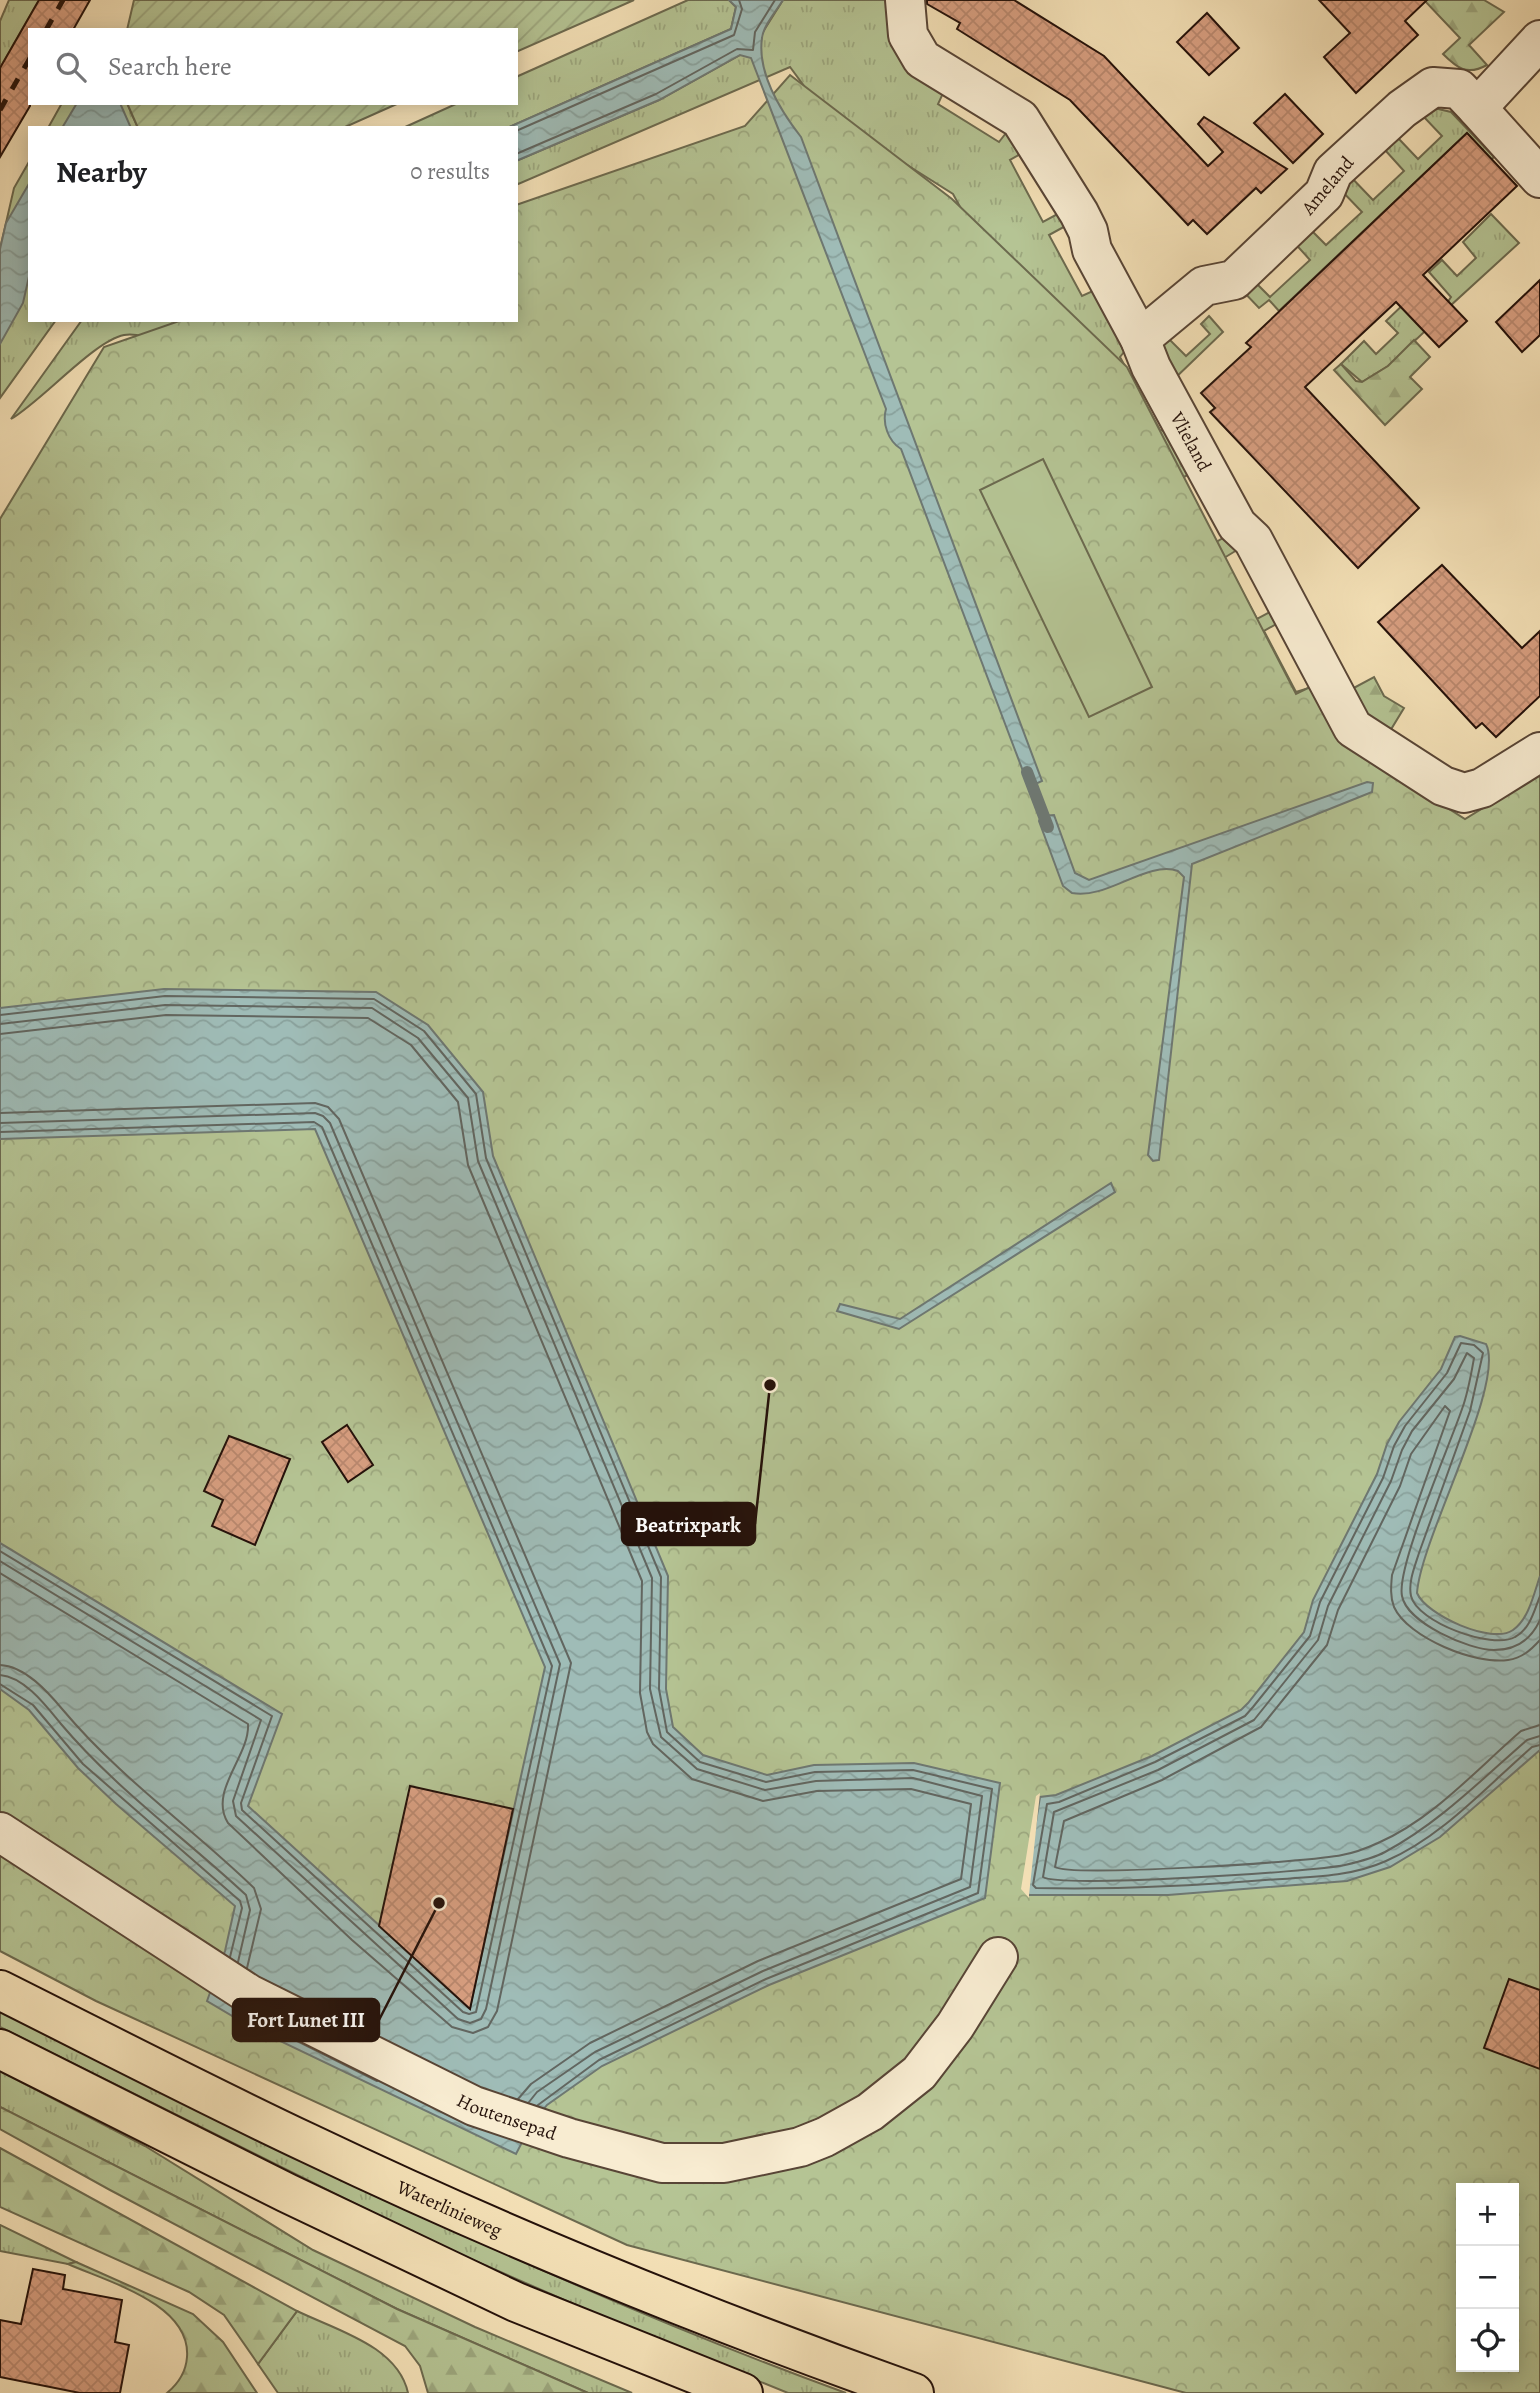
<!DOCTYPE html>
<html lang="en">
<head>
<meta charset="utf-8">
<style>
	body { margin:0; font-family:Alegreya,serif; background:#f2f2f2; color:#202124 }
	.controls { position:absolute; right:21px; bottom:21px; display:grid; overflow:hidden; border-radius:0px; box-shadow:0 4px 18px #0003 }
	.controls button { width:63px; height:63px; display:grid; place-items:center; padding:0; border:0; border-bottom:2px solid #e0e0e0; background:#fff; color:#202124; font:35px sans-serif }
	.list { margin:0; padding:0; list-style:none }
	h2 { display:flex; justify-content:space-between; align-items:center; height:91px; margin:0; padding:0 28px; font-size:30px }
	h2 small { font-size:23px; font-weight:400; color:#757577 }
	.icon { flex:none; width:38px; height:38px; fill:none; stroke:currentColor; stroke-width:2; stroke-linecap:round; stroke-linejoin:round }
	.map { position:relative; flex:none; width:1540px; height:2393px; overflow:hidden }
	.search { position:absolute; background:#fff; box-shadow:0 4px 18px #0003; left:28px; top:28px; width:490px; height:77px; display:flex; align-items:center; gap:18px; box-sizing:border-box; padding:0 24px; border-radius:0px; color:#757577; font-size:26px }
	.panel { position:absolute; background:#fff; box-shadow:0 4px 18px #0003; left:28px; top:126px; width:490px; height:196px; border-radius:0px }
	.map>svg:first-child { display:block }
	.grass { fill:url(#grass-tufts); stroke:#6c6a4f; stroke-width:2 }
	.forest { fill:url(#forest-firs); stroke:#6c6a4f; stroke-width:2 }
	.park { fill:url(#park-crowns); stroke:#6c6a4f; stroke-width:2; fill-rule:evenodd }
	.garden { fill:url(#garden-furrows); stroke:#6c6a4f; stroke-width:2 }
	.pitch { fill:#b5c494; stroke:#6c6a4f; stroke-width:2 }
	.water { fill:url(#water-waves); stroke:#6e7872; stroke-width:2 }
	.pier { fill:#f5e2b8 }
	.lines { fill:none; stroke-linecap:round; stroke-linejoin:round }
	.shore { stroke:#626660; stroke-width:2 }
	.stream { stroke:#6e7872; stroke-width:12 }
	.building { fill:url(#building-cross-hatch); stroke:#24110a; stroke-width:2 }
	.minor-casing { stroke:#584536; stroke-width:42 }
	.major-casing { stroke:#24110a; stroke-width:42 }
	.minor { stroke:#f8ecd1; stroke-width:38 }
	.major { stroke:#f5e2b8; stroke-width:38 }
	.rail { stroke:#24110a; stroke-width:5; stroke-dasharray:12 12; stroke-linecap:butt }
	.labels { text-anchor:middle; stroke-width:5; stroke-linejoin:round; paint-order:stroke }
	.street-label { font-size:19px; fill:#24110a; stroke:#f8ecd1 }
	.leader { fill:none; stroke:#24110a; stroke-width:2.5 }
	.callout-dot { fill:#24110a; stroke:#f8ecd1; stroke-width:2.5 }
	.callout { fill:#24110a; stroke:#24110a; stroke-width:2.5 }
	.callout-label { font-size:21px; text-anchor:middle; font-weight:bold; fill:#fff }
</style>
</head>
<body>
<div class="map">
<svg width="1540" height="2393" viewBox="0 0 1540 2393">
	<defs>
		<pattern id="grass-tufts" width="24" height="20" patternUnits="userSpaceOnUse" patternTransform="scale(1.75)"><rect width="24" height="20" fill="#b5c494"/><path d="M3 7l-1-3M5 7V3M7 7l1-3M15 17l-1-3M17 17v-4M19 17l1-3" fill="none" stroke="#9ca77e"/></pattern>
		<pattern id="forest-firs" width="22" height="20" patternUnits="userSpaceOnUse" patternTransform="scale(1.75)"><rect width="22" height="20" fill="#b5c494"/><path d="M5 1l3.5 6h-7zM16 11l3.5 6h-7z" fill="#9ca77e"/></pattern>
		<pattern id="park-crowns" width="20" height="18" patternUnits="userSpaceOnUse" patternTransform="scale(1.75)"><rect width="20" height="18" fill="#b5c494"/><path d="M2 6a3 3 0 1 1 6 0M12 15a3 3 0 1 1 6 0" fill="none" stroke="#9ca77e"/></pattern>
		<pattern id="garden-furrows" width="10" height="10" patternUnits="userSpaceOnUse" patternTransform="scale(1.75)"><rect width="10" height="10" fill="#b5c494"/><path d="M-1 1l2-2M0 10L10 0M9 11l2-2" fill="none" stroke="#9ca77e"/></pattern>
		<pattern id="water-waves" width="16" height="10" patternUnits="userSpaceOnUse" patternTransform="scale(1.75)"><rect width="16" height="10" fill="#9fbcb7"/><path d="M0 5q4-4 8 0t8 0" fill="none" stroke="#89a19c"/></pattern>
		<pattern id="building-cross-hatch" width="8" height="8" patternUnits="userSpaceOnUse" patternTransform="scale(1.75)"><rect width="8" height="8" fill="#d89f81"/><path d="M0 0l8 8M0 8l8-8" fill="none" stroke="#b9886e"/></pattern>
	</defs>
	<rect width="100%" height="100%" fill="#f5e2b8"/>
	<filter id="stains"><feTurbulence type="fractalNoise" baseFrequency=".00286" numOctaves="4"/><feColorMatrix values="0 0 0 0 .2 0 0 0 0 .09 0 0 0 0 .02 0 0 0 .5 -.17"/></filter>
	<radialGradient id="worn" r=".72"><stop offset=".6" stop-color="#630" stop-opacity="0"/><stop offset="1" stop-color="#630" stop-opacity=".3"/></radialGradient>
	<g class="grass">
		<path d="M 9,0 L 39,0 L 0,68 L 0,21 Z"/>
		<path d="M 688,0 L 729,0 L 736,7 L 731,29 L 507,128 L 403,128 L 458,103 L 516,103 L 516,77 Z"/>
		<path d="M 783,0 L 886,0 L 902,63 L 945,89 L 938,104 L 999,142 L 1006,133 L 1022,153 L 1010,160 L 1043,222 L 1065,210 L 1071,223 L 1049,235 L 1082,296 L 1095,290 L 1128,347 L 1120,357 L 1160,430 L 1176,434 L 1193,472 L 1182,478 L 1216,542 L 1228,535 L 1237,550 L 1224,558 L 1257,619 L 1279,607 L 1285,619 L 1264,631 L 1296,692 L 1312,687 L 1263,745 L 1116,492 L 953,194 L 850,129 L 813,98 L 790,67 L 516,185 L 516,161 L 659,100 L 740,55 L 761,35 Z"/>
		<path d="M 62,103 L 127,103 L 138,128 L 48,128 Z"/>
		<path d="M 1434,108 L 1451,112 L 1494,157 L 1491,160 L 1467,133 L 1279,311 L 1269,300 L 1259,308 L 1239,287 L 1250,277 L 1270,297 L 1310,260 L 1291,239 L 1306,225 L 1326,245 L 1362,212 L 1337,186 L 1348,174 L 1373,200 L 1404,171 L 1385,150 L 1398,138 L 1418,159 L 1442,136 L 1422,115 Z"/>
		<path d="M 30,160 L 30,320 L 56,320 L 0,398 L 0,249 L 14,188 Z"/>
		<path d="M 1491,214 L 1519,243 L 1450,306 L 1447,303 L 1451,297 L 1429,272 L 1442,260 L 1457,276 L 1476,258 L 1463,242 Z"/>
		<path d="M 1409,299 L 1439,318 L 1388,366 L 1362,382 L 1341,364 L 1364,341 L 1376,354 L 1398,333 L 1386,321 Z"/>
		<path d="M 82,320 L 172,320 L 188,325 L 176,348 C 161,343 140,332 124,335 C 94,341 43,400 11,419 Z"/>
		<path d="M 0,2011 C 278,2148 554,2287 846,2393 L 788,2393 L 633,2330 L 432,2242 L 0,2027 Z"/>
		<path d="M 0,2071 L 145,2146 L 313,2250 L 475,2327 L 632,2393 L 588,2393 L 397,2309 L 0,2107 Z"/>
		<path d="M 0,2225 L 76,2262 L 68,2264 L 0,2251 Z"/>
		<path d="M 297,2311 C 336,2330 398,2346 408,2393 L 278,2393 L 258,2364 Z"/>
	</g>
	<g class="forest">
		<path d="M 1424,0 L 1484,0 L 1504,12 L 1469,45 L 1487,65 C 1467,76 1457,68 1443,54 L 1460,38 Z"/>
		<path d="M 1209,316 L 1223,332 L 1171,382 L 1161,343 L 1168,338 L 1186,356 L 1210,334 L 1201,324 Z"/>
		<path d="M 1414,340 L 1430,357 L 1410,377 L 1422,389 L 1385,425 L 1334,370 L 1341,364 L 1356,381 L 1362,382 L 1388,366 Z"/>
		<path d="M 1374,677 L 1384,696 L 1404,708 L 1390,731 L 1365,715 L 1350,690 Z"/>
		<path d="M 0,2107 L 397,2309 L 588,2393 L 428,2393 L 420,2366 L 405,2346 L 110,2190 L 0,2129 Z"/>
		<path d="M 0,2148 L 297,2311 L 258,2364 L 224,2315 L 189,2292 L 0,2207 Z"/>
		<path d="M 76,2262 L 193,2314 L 223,2342 L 257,2393 L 167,2393 C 179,2383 186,2372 187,2357 C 191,2304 108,2282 68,2264 Z"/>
	</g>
	<path class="park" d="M 790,75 L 952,199 L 1127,367 L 1296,694 L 1310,687 L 1342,741 L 1465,819 L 1540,773 L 1540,2393 L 1186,2393 L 627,2245 L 96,2001 L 0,1951 L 0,519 L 104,347 L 182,320 L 516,320 L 516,205 L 745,126 ZM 1461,2188 L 1514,2188 L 1514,2367 L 1461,2367 Z"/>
	<g class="garden">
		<path d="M 134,0 L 634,0 L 516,52 L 516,30 L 127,30 Z"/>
		<path d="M 127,103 L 399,103 L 343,128 L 138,128 Z"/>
	</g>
	<path class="pitch" d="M 1043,459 L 1152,687 L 1089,717 L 980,490 Z"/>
	<g class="water">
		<path d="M 729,0 L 783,0 C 777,10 763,26 762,38 C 757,73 780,110 801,137 L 1042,781 L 1029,787 L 901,449 C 888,441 882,423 886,409 L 751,58 L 740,55 L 659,100 L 516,161 L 516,128 L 507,128 L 731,29 L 736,7 Z"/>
		<path d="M 77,103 L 120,103 L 131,128 L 62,128 Z"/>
		<path d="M 30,182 L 30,272 L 23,303 L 0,344 L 0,249 L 6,223 Z"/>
		<path d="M 1367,782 L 1373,783 L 1372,792 L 1192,864 L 1159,1160 L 1153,1161 L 1148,1155 L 1184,877 L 1178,871 C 1147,860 1107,900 1072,893 L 1063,886 L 1039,821 L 1041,816 L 1054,815 L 1075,873 L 1089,880 Z"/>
		<path d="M 164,989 L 376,992 L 428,1025 L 483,1092 L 493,1156 L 668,1576 L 666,1689 L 673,1727 L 703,1755 L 767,1775 L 814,1765 L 914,1763 L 1000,1783 L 985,1898 L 769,1985 L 602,2066 L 547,2105 L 531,2125 L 516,2154 L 251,2027 L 207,2001 L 225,1951 L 235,1906 L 116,1804 L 78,1768 L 29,1710 L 0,1689 L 0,1543 L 282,1714 L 248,1806 L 470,2008 L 545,1667 L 315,1129 L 0,1139 L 0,1008 Z"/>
		<path d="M 1111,1183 L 1115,1192 L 899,1329 L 837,1311 L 840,1304 L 900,1319 Z"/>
		<path d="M 1460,1336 L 1486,1344 C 1506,1384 1421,1537 1417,1593 C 1426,1615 1492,1645 1513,1630 C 1529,1619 1534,1593 1540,1576 L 1540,1750 L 1440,1837 L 1390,1867 L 1347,1881 L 1168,1895 L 1029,1895 L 1025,1889 L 1040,1797 L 1056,1795 L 1152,1756 L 1241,1710 L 1248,1703 L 1304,1632 L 1313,1600 L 1377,1474 L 1387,1444 L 1399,1422 L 1441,1369 L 1455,1337 Z"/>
	</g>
	<path class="pier" d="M 1040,1793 L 1029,1895 L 1029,1898 L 1021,1889 L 1036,1796 Z"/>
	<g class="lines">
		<g class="shore">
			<path d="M 516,131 L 734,35 L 742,9 L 739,0"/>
			<path d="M 516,154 L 656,94 L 737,49 L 753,50 L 755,32 L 775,0"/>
			<path d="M 0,1015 L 165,996 L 374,999 L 424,1031 L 476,1094 L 486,1158 L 661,1577 L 659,1689 L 667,1732 L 700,1762 L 766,1782 L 815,1772 L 913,1770 L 992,1789 L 978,1893 L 766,1979 L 599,2060 L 538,2105"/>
			<path d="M 0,1024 L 165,1005 L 372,1008 L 418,1038 L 468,1098 L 478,1161 L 652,1578 L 650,1689 L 661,1737 L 697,1769 L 765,1790 L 816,1781 L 913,1778 L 982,1796 L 970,1887 L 763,1971 L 595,2052 L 537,2092 L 529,2102"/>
			<path d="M 0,1034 L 166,1015 L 368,1018 L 411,1045 L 458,1102 L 468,1165 L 642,1581 L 640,1693 L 647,1732 L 653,1744 L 692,1779 L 763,1801 L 817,1791 L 911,1789 L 971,1804 L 961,1879 L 758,1961 L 590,2043 L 531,2084 L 518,2099"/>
			<path d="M 0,1113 L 315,1103 L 328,1107 L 339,1119 L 571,1663 L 497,2011 L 488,2027 L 473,2033 L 452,2027 L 352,1940 L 228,1823 C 208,1791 250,1756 248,1724 L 0,1573"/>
			<path d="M 0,1123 L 315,1113 L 323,1116 L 330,1123 L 560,1664 L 486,2009 L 481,2019 L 470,2023 L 458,2019 L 236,1816 L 233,1801 L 261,1720 L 0,1561"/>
			<path d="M 0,1132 L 314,1122 L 322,1127 L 552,1666 L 476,2012 L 469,2014 L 463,2012 L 242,1810 L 241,1803 L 272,1716 L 0,1551"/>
			<path d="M 1540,1596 C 1534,1611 1530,1629 1515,1637 C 1492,1650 1417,1622 1411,1596 C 1408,1582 1415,1566 1419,1553 L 1470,1411 L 1483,1353 L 1474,1345 L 1461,1343 L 1447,1373 L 1405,1426 L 1394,1446 L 1383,1478 L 1320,1602 L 1310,1636 L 1253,1707 L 1245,1716 L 1155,1762 L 1059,1802 L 1047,1804 L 1033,1885 L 1036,1888 C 1113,1890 1189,1886 1265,1880 C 1306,1877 1348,1878 1386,1861 C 1442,1837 1487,1786 1532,1747 L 1540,1745"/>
			<path d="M 1540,1620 C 1531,1640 1516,1650 1494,1650 C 1469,1650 1407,1623 1402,1596 C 1396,1567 1450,1445 1462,1409 C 1468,1393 1471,1375 1474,1358 L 1467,1353 L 1454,1379 L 1412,1431 L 1402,1450 L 1391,1481 L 1328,1606 L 1318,1640 L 1254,1720 L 1158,1770 L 1054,1812 L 1043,1877 C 1060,1888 1312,1872 1345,1865 C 1358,1862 1374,1858 1385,1852 C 1439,1823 1482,1779 1527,1740 L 1540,1736"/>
			<path d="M 1540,1640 C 1531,1650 1522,1658 1508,1660 C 1476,1665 1408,1638 1394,1607 C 1390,1597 1391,1586 1392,1575 L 1450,1411 L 1445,1406 L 1411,1454 L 1400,1486 L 1338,1610 L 1327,1645 L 1261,1727 L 1162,1780 L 1064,1821 L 1055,1867 C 1071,1877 1311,1862 1342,1855 C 1354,1853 1367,1848 1378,1843 C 1433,1819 1476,1770 1521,1731 L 1540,1725"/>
			<path d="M 0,1665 C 25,1666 48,1692 63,1710 C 120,1778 191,1827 254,1888 L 261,1909 L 247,1968"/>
			<path d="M 0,1675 C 25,1677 47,1707 61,1724 C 116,1789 185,1838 246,1895 L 250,1910 L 238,1962"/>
			<path d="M 0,1684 L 33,1705 L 83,1764 L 240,1901 L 242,1908 L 230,1957"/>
			<path d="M 245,2015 L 377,2081"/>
		</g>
		<path class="stream" d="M 1027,772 L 1048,827"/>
	</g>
	<g class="building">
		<path d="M 39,0 L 90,0 L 73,30 L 30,30 L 30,106 L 0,157 L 0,68 Z"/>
		<path d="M 927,0 L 1014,0 L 1104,56 L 1208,166 L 1223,152 L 1198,124 L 1204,117 L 1287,169 L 1261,193 L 1256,188 L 1207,234 L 1193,220 L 1188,225 L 1070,100 L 957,29 L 960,23 L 927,4 Z"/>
		<path d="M 1319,0 L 1427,0 L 1405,21 L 1418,35 L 1356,93 L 1324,57 L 1350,33 Z"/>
		<path d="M 1207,13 L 1239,48 L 1209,75 L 1177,42 Z"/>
		<path d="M 1285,94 L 1323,134 L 1293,163 L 1254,123 Z"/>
		<path d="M 1467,133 L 1517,186 L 1423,275 L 1467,321 L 1439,347 L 1396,302 L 1305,387 L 1419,508 L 1358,568 L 1210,412 L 1215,408 L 1201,393 L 1251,347 L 1246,343 Z"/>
		<path d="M 1540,280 L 1540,335 L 1522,352 L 1496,322 Z"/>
		<path d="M 1442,565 L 1522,648 L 1540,631 L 1540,696 L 1496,737 L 1482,723 L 1476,728 L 1378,622 Z"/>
		<path d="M 347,1425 L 373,1465 L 348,1482 L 322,1442 Z"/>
		<path d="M 229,1436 L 290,1459 L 255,1545 L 212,1526 L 223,1500 L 204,1491 Z"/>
		<path d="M 410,1786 L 513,1809 L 470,2009 L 379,1926 Z"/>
		<path d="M 1509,1979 L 1540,1990 L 1540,2069 L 1484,2048 Z"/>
		<path d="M 33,2269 L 65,2275 L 63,2289 L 122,2300 L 115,2342 L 129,2345 L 120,2393 L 80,2393 L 0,2377 L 0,2320 L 21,2324 Z"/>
	</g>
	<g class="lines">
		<g class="minor-casing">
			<g id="minor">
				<path id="s1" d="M 905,0 L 908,35 L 922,59 L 1020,119 L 1079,213 L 1088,231 L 1092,250 L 1140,339 L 1151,367 L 1237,525 L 1253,540 L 1353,728 L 1443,786 L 1464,793 L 1482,788 L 1540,752"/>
				<path d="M 1477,108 L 1540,178"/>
				<path d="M 1140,339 L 1204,286 L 1234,280 L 1324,194 L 1333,172 L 1402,109 L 1433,87 L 1459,89 L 1477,108 L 1540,40"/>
				<path id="s2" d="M 0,1832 L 249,1994 L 474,2106 L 569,2138 L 662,2163 L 724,2163 L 800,2147 L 825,2137 L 870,2112 L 919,2073 L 955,2026 L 998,1957"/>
			</g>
		</g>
		<g class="major-casing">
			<g id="major">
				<path id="s3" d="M 0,1990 C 102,2041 204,2094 308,2143 C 505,2237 708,2320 914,2393"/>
				<path d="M 0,2049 L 287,2193 L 516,2302 L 743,2393"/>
			</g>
		</g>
		<use href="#minor" class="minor"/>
		<use href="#major" class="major"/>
		<g class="rail">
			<path d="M 46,30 L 63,0"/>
			<path d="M 0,110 L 30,58"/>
		</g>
	</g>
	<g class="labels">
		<g class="street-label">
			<text transform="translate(1327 185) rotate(-50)" y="7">Ameland</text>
			<text dy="7" stroke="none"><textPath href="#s1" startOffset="544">Vlieland</textPath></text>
			<text dy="7" stroke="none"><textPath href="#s2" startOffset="583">Houtensepad</textPath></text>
			<text dy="7" stroke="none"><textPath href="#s3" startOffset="500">Waterlinieweg</textPath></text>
		</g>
	</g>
	<path class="leader" d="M770 1385L755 1524M439 1903L379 2020"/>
	<g class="callout-dot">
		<circle cx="770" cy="1385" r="7"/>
		<circle cx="439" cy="1903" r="7"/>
	</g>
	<g class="callout">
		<rect x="622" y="1503" width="133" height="42" rx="7"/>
		<rect x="233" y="1999" width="146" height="42" rx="7"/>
	</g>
	<g class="callout-label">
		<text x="688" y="1532">Beatrixpark</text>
		<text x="306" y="2027">Fort Lunet III</text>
	</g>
	<rect width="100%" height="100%" filter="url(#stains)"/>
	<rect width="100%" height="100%" fill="url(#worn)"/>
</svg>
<div class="controls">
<button>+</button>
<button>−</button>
<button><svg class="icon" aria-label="locate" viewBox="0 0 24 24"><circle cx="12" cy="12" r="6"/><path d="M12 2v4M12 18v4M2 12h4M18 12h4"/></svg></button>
</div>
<div class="search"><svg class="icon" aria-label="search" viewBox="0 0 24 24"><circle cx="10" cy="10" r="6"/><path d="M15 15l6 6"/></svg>Search here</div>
<section class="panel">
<h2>Nearby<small>0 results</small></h2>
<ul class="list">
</ul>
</section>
</div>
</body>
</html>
